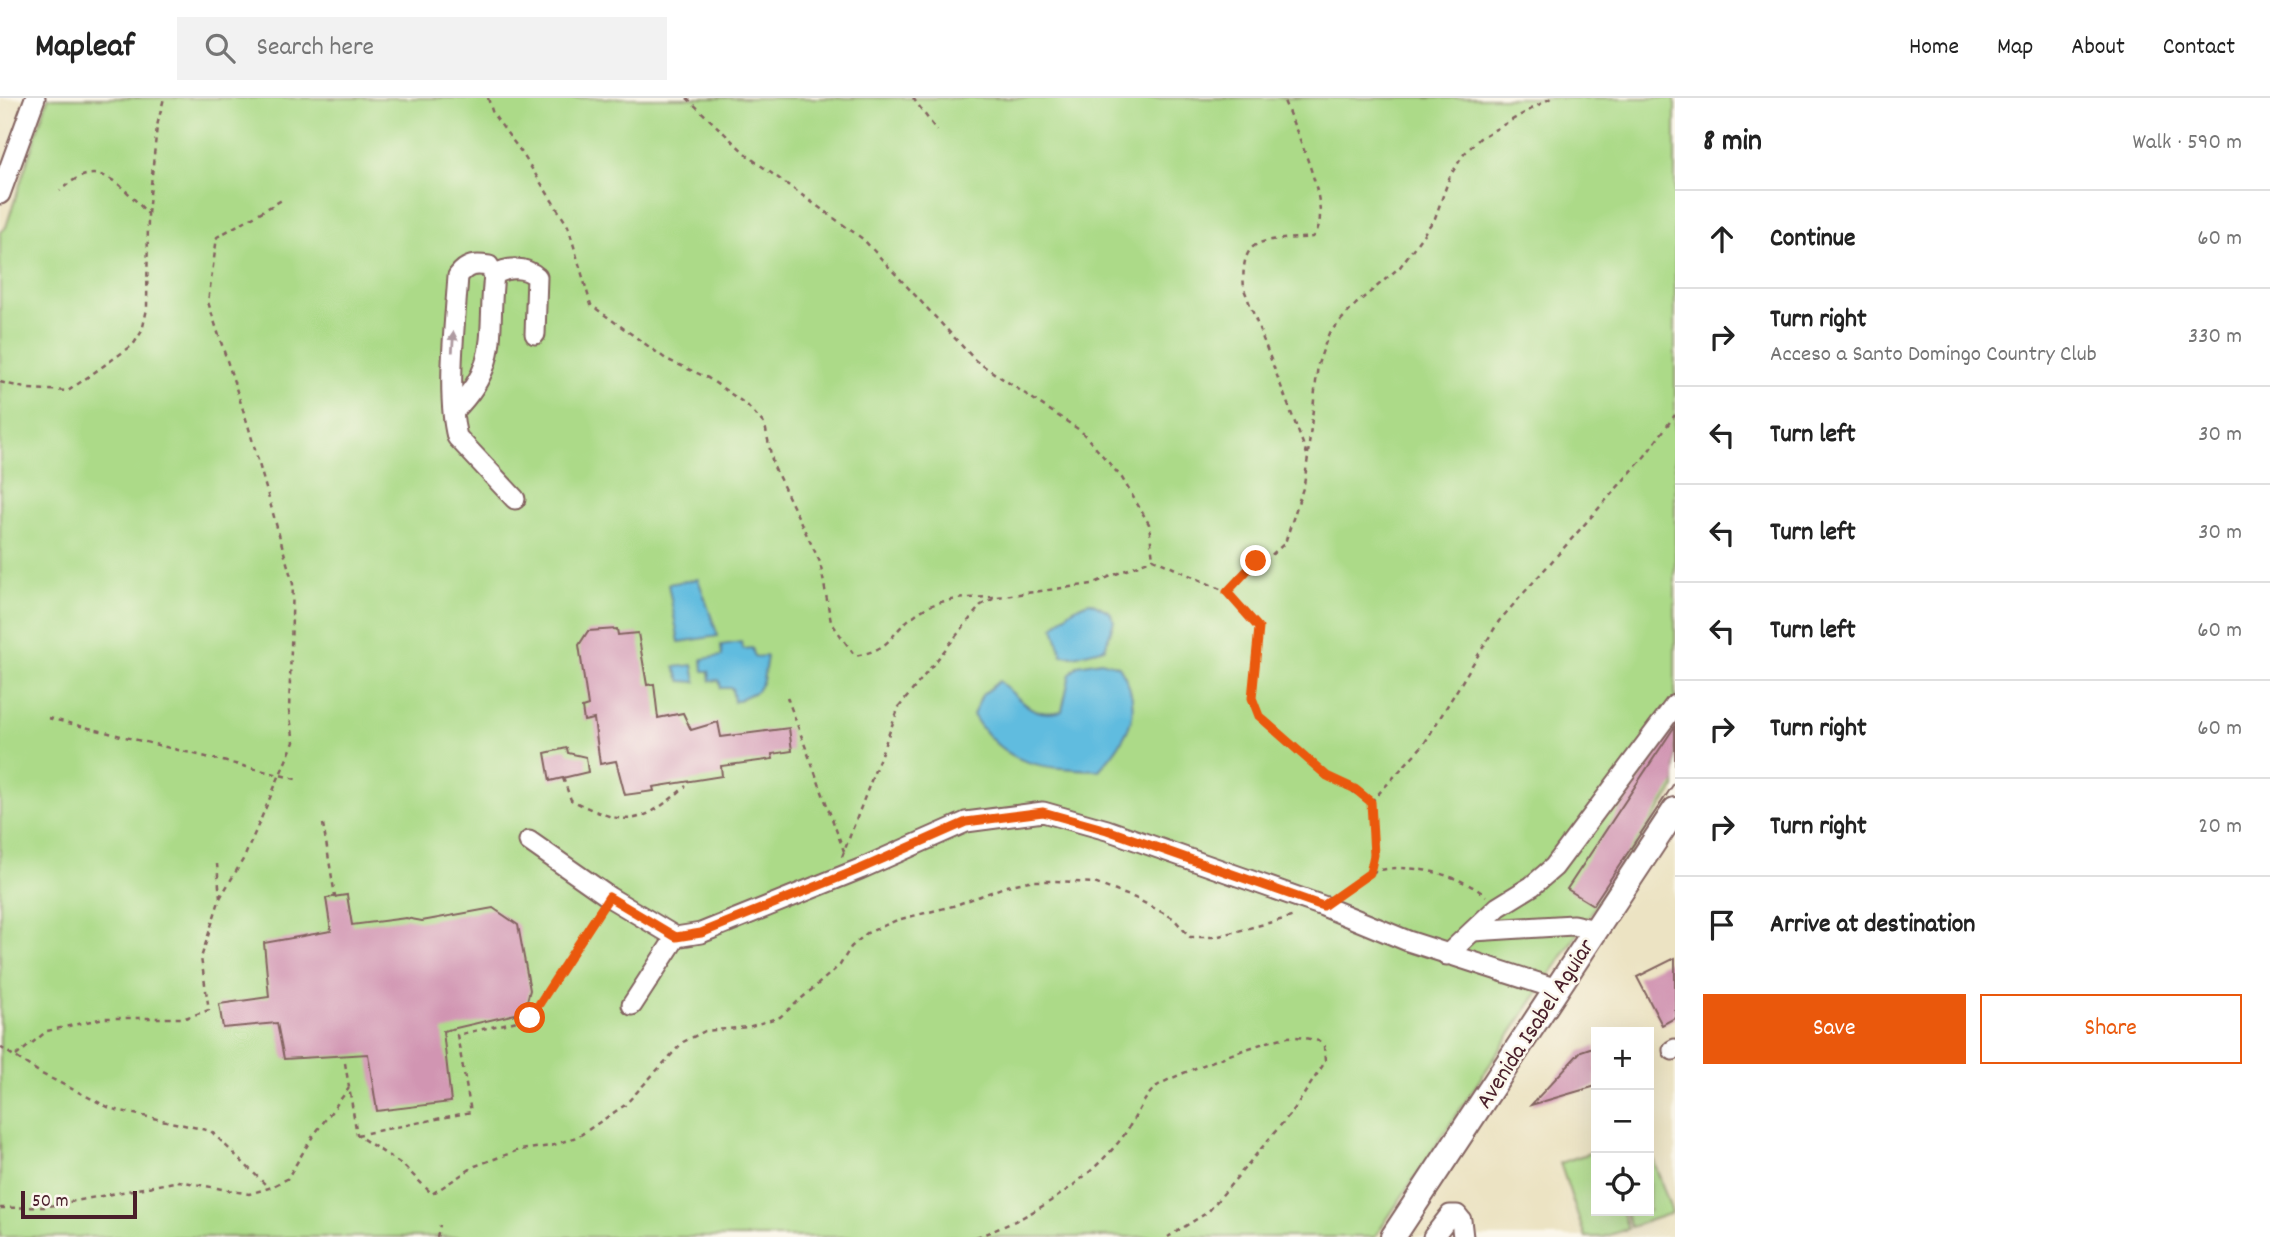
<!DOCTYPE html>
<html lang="en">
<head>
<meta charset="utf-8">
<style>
	body { margin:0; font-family:Dekko,sans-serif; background:#f2f2f2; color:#222 }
	.controls { position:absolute; right:21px; bottom:21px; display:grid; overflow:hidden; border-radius:0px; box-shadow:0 7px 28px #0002 }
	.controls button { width:63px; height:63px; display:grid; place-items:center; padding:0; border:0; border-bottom:2px solid #e0e0e0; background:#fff; color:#222; font:35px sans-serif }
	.scale { position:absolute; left:21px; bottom:18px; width:116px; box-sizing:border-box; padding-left:7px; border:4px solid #4a1f2b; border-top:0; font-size:19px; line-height:24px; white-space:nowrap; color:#4a1f2b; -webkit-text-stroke:5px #fbf7ec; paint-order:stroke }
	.stop { position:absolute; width:21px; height:21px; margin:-16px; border:5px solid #ea580c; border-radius:50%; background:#fff }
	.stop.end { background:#ea580c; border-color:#fff; box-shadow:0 2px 7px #0008 }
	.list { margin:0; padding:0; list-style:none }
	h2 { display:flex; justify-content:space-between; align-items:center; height:91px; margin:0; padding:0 28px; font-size:30px }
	h2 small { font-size:23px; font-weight:400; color:#767676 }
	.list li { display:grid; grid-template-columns:46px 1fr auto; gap:21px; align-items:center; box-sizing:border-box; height:98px; padding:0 28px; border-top:2px solid #e0e0e0 }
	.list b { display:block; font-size:26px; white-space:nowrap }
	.list p { margin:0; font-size:23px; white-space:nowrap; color:#767676 }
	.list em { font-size:23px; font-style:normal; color:#767676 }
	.actions { display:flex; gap:14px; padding:21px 28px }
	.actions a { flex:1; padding:16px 0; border:2px solid #ea580c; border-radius:0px; text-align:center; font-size:24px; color:#ea580c }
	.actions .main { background:#ea580c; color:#fff }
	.icon { flex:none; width:38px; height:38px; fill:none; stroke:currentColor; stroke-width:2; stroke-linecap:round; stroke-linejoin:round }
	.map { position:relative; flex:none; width:1675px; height:1139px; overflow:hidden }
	header { display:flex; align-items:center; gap:42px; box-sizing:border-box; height:98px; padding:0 35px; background:#fff; border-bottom:2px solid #e0e0e0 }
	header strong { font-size:33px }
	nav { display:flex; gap:38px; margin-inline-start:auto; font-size:24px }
	.search { width:490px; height:63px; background:#f2f2f2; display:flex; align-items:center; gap:18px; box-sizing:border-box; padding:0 24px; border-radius:0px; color:#767676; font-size:26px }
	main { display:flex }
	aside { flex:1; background:#fff }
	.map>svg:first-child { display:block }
	.green { fill:#acda88; stroke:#7b7c5a; stroke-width:2 }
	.water { fill:#61bcdf; stroke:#566e85; stroke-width:2 }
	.building { fill:#d195b2 }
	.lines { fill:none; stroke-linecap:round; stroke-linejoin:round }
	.minor-casing { stroke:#836460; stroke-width:23 }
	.major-casing { stroke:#836460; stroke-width:28 }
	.path { stroke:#836460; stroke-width:2.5; stroke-dasharray:5 5; stroke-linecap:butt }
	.minor { stroke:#fff; stroke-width:19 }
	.major { stroke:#fff; stroke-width:24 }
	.oneway { fill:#ae9aa0 }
	.route { stroke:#ea580c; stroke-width:9 }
	.labels { text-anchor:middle; stroke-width:5; stroke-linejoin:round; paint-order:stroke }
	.street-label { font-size:24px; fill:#4a1f2b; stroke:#fbf7ec }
</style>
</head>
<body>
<header>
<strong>Mapleaf</strong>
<div class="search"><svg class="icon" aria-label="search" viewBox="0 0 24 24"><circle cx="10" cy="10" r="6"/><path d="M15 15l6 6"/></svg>Search here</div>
<nav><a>Home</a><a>Map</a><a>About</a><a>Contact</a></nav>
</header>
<main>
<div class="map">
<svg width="1675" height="1139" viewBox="0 0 1675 1139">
	<rect width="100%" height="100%" fill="#fbf7ec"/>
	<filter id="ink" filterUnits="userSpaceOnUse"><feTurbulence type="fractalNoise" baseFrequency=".0143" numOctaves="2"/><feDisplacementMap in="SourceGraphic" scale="14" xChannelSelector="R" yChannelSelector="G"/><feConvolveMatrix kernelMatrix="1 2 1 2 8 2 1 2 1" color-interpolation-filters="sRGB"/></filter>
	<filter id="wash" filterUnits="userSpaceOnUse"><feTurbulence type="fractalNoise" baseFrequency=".00686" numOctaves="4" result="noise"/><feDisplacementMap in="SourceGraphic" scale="28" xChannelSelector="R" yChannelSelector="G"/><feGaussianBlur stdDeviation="1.57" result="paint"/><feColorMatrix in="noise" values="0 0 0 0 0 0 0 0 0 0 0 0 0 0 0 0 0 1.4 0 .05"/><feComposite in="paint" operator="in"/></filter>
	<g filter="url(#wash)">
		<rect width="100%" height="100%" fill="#ece3c3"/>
		<g class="green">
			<path d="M 48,0 L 1675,0 L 1675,689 L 1375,1139 L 0,1139 L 0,135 L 6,129 Z"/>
			<path d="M 1649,1049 L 1672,1115 L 1631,1129 L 1625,1113 L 1649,1113 Z"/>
			<path d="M 1596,1053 L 1596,1113 L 1622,1113 L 1628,1131 L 1603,1139 L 1585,1139 L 1560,1065 Z"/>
		</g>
		<g class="water">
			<path d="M 698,481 L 718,538 L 679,544 L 668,486 Z"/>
			<path d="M 1091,504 L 1110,514 L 1114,523 L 1105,550 L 1074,558 L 1062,557 L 1054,529 C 1063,518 1077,506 1091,504 Z"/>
			<path d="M 741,544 L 743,551 L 752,550 L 755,559 L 767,558 L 763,583 L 757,593 L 734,604 L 732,590 L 721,590 L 719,582 L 710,583 L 709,573 L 703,573 L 702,561 L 722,558 L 721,547 Z"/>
			<path d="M 1101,563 L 1119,568 C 1146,610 1130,638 1099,672 C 1042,670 1005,670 973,617 L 982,597 L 999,583 C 1021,601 1031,621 1062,613 L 1070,576 L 1078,567 Z"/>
			<path d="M 693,567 L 696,584 L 681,583 L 674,569 Z"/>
		</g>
		<g id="blocks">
			<g class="building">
				<path d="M 617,531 L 618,537 L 638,535 L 647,587 L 654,586 L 658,620 L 683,615 L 691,632 L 718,624 L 721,639 L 789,630 L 792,653 L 772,656 L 773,661 L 721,668 L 722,678 L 653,689 L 654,693 L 625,697 L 616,663 L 600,666 L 594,621 L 584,623 L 582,610 L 588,608 L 579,547 L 588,533 Z"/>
				<path d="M 1675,628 L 1675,684 L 1593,807 L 1567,791 Z"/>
				<path d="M 567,650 L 568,655 L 586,659 L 588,674 L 550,683 L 545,655 Z"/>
				<path d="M 347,797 L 352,827 L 406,820 L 422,823 L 493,810 L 518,827 L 530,892 L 524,914 L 443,933 L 451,1004 L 377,1013 L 368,956 L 284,961 L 277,925 L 223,930 L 219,906 L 269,899 L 264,845 L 331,833 L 326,800 Z"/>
				<path d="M 1675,860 L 1675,920 L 1662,927 L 1637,879 Z"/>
				<path d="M 1596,948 L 1596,988 L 1531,1007 L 1581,953 Z"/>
			</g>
		</g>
	</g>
	<g filter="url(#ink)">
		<use href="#blocks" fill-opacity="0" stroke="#836460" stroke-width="2"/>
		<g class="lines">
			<g class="minor-casing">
				<g id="minor">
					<path d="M 0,96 L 35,0"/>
					<path d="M 494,177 C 507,169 525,168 537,179 L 535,236"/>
					<path d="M 455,312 C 501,265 487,237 494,177 L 489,168 C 475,166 467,166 458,178 C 455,224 446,295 457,339 L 515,401"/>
					<path d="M 529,743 L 609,799 L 676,839 L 701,835 L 860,771 L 966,724 L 1043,714 L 1107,732 L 1323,808 L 1408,843 L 1557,891"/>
					<path d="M 1473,833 L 1573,827 L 1596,832"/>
					<path d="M 1447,857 L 1498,809 L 1532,788 L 1554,769 L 1675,607"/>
					<path d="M 632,907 L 676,839"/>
					<path d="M 1673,952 L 1675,951"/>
					<path d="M 1433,1139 L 1450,1117 L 1457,1117 L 1461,1122 L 1463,1139"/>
				</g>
			</g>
			<g class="major-casing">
				<path id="major" d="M 1393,1139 L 1675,712"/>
			</g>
			<g class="path">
				<path d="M 488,0 L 493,16 L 522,55 L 568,128 L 591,207 L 666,261 L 708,280 L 747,307 L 765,327 L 773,367 L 820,464 L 831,524 L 855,558 C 896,550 888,535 916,516 C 939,499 967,500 994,499"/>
				<path d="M 687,0 L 749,59 L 863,141 L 976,263 L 1081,333 L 1122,380 L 1149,426 L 1153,461"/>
				<path d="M 913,0 L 937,33"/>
				<path d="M 148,116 L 157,28 L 164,0"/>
				<path d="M 0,284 L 29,291 L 68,293 L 133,247 L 142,233 L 147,211 L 148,116 C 121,87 98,56 60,93"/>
				<path d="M 1308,356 L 1318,266 L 1329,235 L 1356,206 L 1400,169 L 1435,120 L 1450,78 L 1464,56 L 1480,40 L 1551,0"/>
				<path d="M 1227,494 L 1256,463 L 1268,460 L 1285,445 L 1304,387 L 1308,359 L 1244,191 C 1239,133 1267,144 1312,139 C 1338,117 1293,28 1283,0"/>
				<path d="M 787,599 L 845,756"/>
				<path d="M 48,620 L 300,682"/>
				<path d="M 563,680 L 571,702 C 626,729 639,729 686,688"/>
				<path d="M 1371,704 L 1424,646 L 1499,523 L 1645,358 L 1675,317"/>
				<path d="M 323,726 L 336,804"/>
				<path d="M 842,759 L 899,609 L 981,507 L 997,499 L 1092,486 L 1153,461 L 1227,494 L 1259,530 L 1252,600 L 1259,618 L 1327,678 L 1371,704 L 1375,757 L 1370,775"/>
				<path d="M 1339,797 C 1348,790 1359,779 1370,775 C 1403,762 1460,776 1486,798"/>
				<path d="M 220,800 L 244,760 L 294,644 L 289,613 L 293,486 L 248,327 L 208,204 L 217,139 L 282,102"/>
				<path d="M 0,949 L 42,976 L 112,1011 L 211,1033 L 269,1090"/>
				<path d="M 16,958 L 47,933 L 104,920 L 185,920 L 209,912 L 201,860 L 220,800 L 217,766"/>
				<path d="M 345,965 L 357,1037 L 404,1068 L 432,1096 L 475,1068 L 519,1052 L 551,1048 L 579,1038 L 625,1007 L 683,944 L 705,933 L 748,929 L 780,919 L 840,867 L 851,849 L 867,835 L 897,822 L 953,808 L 1007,788 L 1029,783 L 1054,783 L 1094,785 L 1135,800 L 1173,820 L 1190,839 L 1215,839 L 1295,818"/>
				<path d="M 357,1037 L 471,1014 L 457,937 L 530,920 L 599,813"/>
				<path d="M 0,1110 L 44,1109 L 179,1083 L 249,1096 L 269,1090 L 287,1081 L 313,1038 L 349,990"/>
				<path d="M 437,1139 L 440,1127"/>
				<path d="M 976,1139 C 1030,1121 1086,1085 1121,1041 C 1133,1026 1143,999 1157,988 C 1173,977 1268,941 1288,939 C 1298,938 1309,941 1319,943 L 1324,948 L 1325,964 L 1295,1010 L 1208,1114 L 1168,1139"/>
			</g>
			<use href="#minor" class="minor"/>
			<use href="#major" class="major"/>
		</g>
		<defs><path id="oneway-solid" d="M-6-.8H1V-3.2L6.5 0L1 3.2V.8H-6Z" transform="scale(1.75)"/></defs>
		<use class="oneway" href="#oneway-solid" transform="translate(453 244) rotate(-86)"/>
	</g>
	<g class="lines" filter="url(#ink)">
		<path class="route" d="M 530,920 L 609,799 L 676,839 L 701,835 L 860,771 L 966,724 L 1043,714 L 1107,732 L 1323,808 L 1370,775 L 1374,757 L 1371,704 L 1355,691 L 1327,678 L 1259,618 L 1252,600 L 1259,530 L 1227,494 L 1256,463"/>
	</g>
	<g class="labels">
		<g class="street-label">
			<text transform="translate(1534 925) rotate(-57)" y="8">Avenida Isabel Aguiar</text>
		</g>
	</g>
</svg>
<div class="controls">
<button>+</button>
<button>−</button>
<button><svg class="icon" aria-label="locate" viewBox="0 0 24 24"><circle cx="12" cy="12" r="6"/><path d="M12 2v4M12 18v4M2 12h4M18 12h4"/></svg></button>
</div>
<div class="scale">50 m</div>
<div class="stop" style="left:530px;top:920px"></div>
<div class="stop end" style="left:1256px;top:463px"></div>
</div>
<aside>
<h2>8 min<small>Walk · 590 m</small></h2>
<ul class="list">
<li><svg class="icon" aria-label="ahead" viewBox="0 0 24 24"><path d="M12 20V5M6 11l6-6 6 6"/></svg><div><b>Continue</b></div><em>60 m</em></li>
<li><svg class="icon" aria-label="right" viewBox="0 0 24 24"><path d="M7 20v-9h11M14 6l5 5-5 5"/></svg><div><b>Turn right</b><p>Acceso a Santo Domingo Country Club</p></div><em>330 m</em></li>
<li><svg class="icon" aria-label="left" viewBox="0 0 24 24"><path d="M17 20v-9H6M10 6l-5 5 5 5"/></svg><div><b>Turn left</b></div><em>30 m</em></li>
<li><svg class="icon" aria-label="left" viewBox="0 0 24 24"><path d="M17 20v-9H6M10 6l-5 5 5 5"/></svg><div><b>Turn left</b></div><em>30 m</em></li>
<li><svg class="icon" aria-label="left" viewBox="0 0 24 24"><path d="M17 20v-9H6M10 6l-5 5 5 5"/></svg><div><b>Turn left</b></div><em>60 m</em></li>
<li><svg class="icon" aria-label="right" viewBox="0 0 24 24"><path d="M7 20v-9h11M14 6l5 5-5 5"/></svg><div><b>Turn right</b></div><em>60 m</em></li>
<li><svg class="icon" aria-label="right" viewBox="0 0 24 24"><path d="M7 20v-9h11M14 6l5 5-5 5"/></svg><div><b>Turn right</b></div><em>20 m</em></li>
<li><svg class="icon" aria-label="arrive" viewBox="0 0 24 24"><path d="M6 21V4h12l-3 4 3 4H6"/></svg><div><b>Arrive at destination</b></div></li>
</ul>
<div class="actions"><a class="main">Save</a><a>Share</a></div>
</aside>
</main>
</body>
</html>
